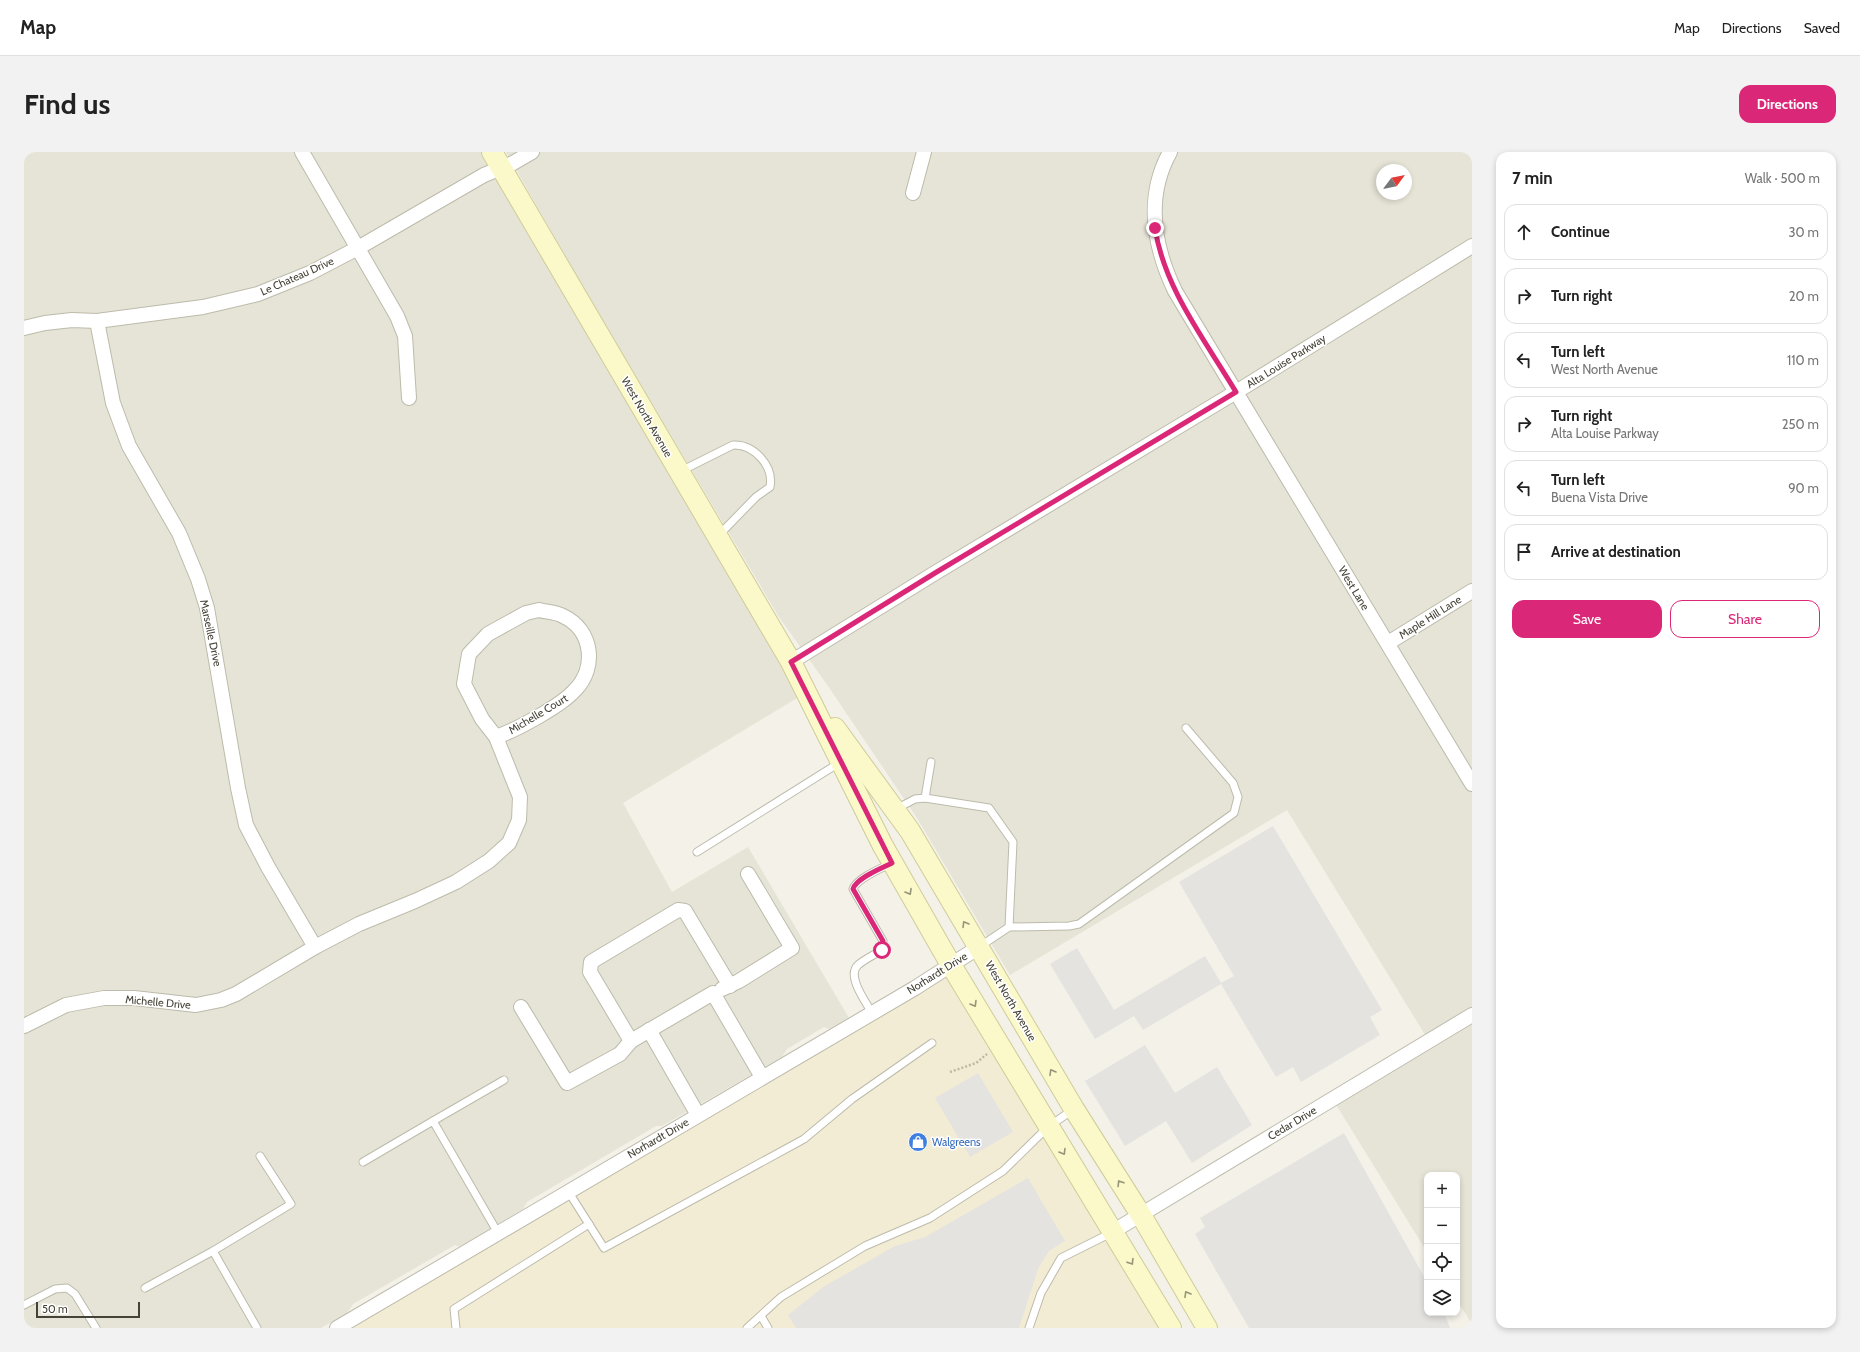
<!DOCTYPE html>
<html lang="en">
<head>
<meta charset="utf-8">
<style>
	body { margin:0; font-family:Cabin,sans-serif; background:#f2f2f2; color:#222 }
	.controls { position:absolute; right:12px; bottom:12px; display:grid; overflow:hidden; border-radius:8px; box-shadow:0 2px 6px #0003 }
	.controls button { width:36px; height:36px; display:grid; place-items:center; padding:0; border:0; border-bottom:1px solid #e0e0e0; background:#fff; color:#222; font:20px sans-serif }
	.compass { position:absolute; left:1352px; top:12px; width:36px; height:36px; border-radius:50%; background:#fff; box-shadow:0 2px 6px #0003; rotate:58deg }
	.scale { position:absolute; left:12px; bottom:10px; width:104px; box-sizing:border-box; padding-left:4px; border:2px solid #454337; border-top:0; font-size:11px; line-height:14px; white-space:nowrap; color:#454337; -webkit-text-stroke:3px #fff; paint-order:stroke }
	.stop { position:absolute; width:12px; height:12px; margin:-9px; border:3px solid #db2777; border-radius:50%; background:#fff }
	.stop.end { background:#db2777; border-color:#fff; box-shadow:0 1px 4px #0008 }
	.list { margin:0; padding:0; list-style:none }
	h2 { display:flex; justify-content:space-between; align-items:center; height:52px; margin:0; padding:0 16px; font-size:17px }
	h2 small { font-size:13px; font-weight:400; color:#767676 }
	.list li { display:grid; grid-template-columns:26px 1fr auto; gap:12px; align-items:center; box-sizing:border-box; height:56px; margin:0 8px 8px; padding:0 8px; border:1px solid #e0e0e0; border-radius:12px }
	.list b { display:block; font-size:15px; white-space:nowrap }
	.list p { margin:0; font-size:13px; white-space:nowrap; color:#767676 }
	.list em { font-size:13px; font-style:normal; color:#767676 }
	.actions { display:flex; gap:8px; padding:12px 16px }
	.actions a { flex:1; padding:9px 0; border:1px solid #db2777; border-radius:12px; text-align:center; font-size:14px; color:#db2777 }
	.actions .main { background:#db2777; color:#fff }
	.icon { flex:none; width:22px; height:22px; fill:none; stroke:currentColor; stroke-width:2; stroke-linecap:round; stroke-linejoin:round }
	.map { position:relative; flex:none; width:1448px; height:1176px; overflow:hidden; border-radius:12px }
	header { display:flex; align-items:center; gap:24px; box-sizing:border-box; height:56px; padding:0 20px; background:#fff; border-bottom:1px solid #e0e0e0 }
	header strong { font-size:19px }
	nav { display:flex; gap:22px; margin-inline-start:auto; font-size:14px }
	.intro { display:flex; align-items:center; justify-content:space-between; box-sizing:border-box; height:96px; padding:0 24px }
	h1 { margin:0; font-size:28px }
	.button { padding:10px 18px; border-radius:12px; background:#db2777; color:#fff; font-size:14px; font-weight:700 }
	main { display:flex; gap:24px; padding:0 24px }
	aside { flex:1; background:#fff; border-radius:12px; box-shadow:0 2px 6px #0003 }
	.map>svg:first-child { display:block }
	.residential { fill:#e6e4d6; fill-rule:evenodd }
	.commercial { fill:#f3ecd4 }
	.parking { fill:#e4e3df }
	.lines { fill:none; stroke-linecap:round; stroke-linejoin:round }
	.lane-casing { stroke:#bdbbab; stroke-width:9 }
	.street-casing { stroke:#bdbbab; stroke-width:16 }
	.secondary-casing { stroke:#cfcc9a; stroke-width:22 }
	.path { stroke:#beb99d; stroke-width:2.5; stroke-dasharray:2 2; stroke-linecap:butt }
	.lane { stroke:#fff; stroke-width:7 }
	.street { stroke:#fff; stroke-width:14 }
	.secondary { stroke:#fbf9c9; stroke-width:20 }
	.oneway { stroke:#979579 }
	.route { stroke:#db2777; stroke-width:5 }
	.labels { text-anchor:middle; stroke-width:3; stroke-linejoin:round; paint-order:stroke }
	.street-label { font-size:11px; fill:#454337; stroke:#fff }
	.shop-label { font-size:11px; fill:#366cbe; stroke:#fff; text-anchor:start }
</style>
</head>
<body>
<header>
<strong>Map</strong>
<nav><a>Map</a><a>Directions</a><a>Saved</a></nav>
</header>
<div class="intro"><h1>Find us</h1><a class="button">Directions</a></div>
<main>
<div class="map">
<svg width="1448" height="1176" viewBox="0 0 1448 1176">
	<rect width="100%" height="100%" fill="#f3f1e8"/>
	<g class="residential">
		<path d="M 0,0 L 461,0 L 778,543 L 599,651 L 648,740 L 724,695 L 825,866 L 805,877 L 800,875 L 763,897 L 758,905 L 638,974 L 632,974 L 503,1050 L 499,1057 L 437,1095 L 431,1093 L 329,1152 L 323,1161 L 297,1176 L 0,1176 Z"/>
		<path d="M 482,0 L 1448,0 L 1448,1172 L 1433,1148 L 1433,1023 L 1403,1023 L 1403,1100 L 1311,951 L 1408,894 L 1263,658 L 986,823 L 893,666 L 804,534 L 755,465 L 566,147 ZM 1358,18 L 1382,18 L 1382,42 L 1358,42 Z"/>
	</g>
	<path class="commercial" d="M 927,813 L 1147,1176 L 313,1176 Z"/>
	<g class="parking">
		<path d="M 1249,674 L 1358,858 L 1346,865 L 1356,883 L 1277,930 L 1269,915 L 1252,925 L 1197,832 L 1119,878 L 1110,864 L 1071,887 L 1026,812 L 1053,796 L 1090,858 L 1181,804 L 1197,831 L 1210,824 L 1155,730 Z"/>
		<path d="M 1121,893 L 1151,941 L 1193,915 L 1228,973 L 1168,1011 L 1142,969 L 1101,994 L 1061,929 Z"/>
		<path d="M 954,921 L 989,980 L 946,1005 L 911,946 Z"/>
		<path d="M 1320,981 L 1403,1130 L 1403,1161 L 1420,1161 L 1426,1176 L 1225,1176 L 1171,1082 L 1181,1075 L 1176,1066 Z"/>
		<path d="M 1004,1026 L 1041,1089 L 1025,1099 L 1014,1117 L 995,1176 L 772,1176 L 764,1163 L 799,1135 L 871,1094 L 901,1085 Z"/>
	</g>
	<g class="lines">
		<g class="lane-casing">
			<g id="lane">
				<path d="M 657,319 L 709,293 C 730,292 750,314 746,335 L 732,345 L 694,384"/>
				<path d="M 901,646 L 907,610"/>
				<path d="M 872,657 L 891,647 L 901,646 L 965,656 L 989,690 L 985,775 L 955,795"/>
				<path d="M 673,700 L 815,611"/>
				<path d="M 985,775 L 1045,774 L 1055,772 L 1210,661 L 1214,645 L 1209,631 L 1162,576"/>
				<path d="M 848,861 C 842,850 822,824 834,813 C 841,807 850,803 858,798 L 859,789 L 829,737 C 833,726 858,716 868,711"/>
				<path d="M 409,969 L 480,928"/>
				<path d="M 339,1010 L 409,969 L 474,1081"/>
				<path d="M 544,1039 L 580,1096 L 780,987 L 828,947 L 908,891"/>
				<path d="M 189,1099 L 267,1052 L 236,1004"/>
				<path d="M 121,1136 L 189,1099 L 233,1176"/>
				<path d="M 0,1153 L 31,1137 L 43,1136 L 51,1142 L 72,1176"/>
				<path d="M 737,1164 L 744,1176"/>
				<path d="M 432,1176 L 430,1157 L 565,1072"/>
				<path d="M 723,1176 L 757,1145 L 808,1114 L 841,1094 L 906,1066 L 979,1019 L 1024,975 L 1050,957"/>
				<path d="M 1005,1176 L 1017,1141 L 1037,1106 L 1087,1081"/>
			</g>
		</g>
		<g class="street-casing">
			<g id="street">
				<path d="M 278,0 L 373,164 L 381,184 L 385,246"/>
				<path d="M 1146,0 C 1121,45 1130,95 1151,139 L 1448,632"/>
				<path d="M 889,41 L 900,0"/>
				<path d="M 73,169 L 89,251 L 105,294 L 155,381 L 174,427 L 183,456 L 214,636 L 222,673 L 244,715 L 291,795"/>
				<path d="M 0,176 L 21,171 L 48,168 L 73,169 L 179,155 L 234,142 L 286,121 L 334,96 L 460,23 L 489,11 L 508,0"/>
				<path d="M 515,458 C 522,460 532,460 539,464 C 569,478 573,516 551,538 C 537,554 492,578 472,585 L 458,567 L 440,532 L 445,502 L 464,482 L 502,461 Z"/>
				<path d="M 1364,491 L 1448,439"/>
				<path d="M 767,510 L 911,421 L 1212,240 L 1448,94"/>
				<path d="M 698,837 L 715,829 L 768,796 L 724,722"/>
				<path d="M 497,855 L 543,931 L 596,902 L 607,889 L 689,841 L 738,925"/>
				<path d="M 0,874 L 42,853 L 80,846 L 110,846 L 172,853 L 197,848 L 212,842 L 291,795 L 335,772 L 391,749 L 432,730 L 465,709 L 485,691 L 495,668 L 496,645 L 472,585"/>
				<path d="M 625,878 L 674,963"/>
				<path d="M 607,889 L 566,820 L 567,810 L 654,758 L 661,759 L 706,834"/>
				<path d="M 1088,1080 L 1448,863"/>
				<path d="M 313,1176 L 891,836 L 955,795"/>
			</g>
		</g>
		<g class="secondary-casing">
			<g id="secondary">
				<path d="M 468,0 L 767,510 L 859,694 L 927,813 L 1147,1176"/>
				<path d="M 811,576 L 886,679 L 1050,957 L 1117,1063 L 1183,1176"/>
			</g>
		</g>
		<path class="path" d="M 926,920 L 952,911 L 963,902"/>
		<use href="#lane" class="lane"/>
		<use href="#street" class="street"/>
		<use href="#secondary" class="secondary"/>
	</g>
	<defs><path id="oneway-chevron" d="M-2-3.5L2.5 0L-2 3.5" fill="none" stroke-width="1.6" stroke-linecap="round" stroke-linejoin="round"/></defs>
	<g class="oneway">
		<use href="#oneway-chevron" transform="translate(885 740) rotate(60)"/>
		<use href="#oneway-chevron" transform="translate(941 772) rotate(-121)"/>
		<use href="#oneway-chevron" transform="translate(950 852) rotate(59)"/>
		<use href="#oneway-chevron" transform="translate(1028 920) rotate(-120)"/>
		<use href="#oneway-chevron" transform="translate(1039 1000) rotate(59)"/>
		<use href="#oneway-chevron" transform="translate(1096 1031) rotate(-122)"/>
		<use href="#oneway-chevron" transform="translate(1107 1110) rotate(58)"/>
		<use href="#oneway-chevron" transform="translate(1163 1142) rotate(-120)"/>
	</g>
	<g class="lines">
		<path class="route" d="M 858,798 L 859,789 L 829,737 C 832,726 858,716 868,711 L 767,510 L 911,421 L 1212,240 C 1181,188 1140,136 1131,76"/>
	</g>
	<defs>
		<g id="shop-disc" transform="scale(1)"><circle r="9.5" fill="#3f7fe0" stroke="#fff"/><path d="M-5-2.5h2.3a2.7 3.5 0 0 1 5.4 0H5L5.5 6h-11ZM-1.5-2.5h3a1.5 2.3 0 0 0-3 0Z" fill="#fff"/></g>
	</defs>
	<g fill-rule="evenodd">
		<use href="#shop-disc" x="894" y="990"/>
	</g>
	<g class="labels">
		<g class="street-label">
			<text transform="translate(273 124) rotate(-24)" y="4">Le Chateau Drive</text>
			<text transform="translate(1262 209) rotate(-32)" y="4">Alta Louise Parkway</text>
			<text transform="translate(623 265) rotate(60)" y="4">West North Avenue</text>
			<text transform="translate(1330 436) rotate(59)" y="4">West Lane</text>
			<text transform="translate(1406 465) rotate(-32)" y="4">Maple Hill Lane</text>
			<text transform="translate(187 481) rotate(78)" y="4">Marseille Drive</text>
			<text transform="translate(514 562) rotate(-31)" y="4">Michelle Court</text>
			<text transform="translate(913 821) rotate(-32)" y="4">Norhardt Drive</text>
			<text transform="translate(987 849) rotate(60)" y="4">West North Avenue</text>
			<text transform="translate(134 850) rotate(5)" y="4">Michelle Drive</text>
			<text transform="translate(1268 971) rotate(-31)" y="4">Cedar Drive</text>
			<text transform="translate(634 986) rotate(-30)" y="4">Norhardt Drive</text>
		</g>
		<g class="shop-label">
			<text x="908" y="994">Walgreens</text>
		</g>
	</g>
</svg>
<div class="controls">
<button>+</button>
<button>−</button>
<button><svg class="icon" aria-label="locate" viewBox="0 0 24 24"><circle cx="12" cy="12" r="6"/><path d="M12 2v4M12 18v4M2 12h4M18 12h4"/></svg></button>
<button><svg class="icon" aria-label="layers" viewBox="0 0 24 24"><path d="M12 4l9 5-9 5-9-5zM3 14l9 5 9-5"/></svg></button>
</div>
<svg class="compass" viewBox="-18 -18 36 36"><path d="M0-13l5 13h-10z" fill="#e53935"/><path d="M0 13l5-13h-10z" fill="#767676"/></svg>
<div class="scale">50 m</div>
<div class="stop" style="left:858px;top:798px"></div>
<div class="stop end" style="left:1131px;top:76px"></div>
</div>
<aside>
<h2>7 min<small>Walk · 500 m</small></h2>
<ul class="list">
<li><svg class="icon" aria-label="ahead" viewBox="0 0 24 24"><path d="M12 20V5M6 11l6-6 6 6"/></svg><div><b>Continue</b></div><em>30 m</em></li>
<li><svg class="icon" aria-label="right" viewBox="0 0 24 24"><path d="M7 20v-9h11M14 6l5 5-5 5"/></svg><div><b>Turn right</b></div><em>20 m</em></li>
<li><svg class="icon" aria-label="left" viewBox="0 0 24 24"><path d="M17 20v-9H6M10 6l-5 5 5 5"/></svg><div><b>Turn left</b><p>West North Avenue</p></div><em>110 m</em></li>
<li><svg class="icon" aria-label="right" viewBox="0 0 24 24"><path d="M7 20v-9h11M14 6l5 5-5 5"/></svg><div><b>Turn right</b><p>Alta Louise Parkway</p></div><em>250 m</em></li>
<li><svg class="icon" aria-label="left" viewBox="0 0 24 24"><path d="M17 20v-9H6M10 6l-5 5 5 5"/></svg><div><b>Turn left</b><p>Buena Vista Drive</p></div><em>90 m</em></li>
<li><svg class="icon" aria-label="arrive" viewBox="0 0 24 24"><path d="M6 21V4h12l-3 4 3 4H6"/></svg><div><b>Arrive at destination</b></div></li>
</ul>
<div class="actions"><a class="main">Save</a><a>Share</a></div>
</aside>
</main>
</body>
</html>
